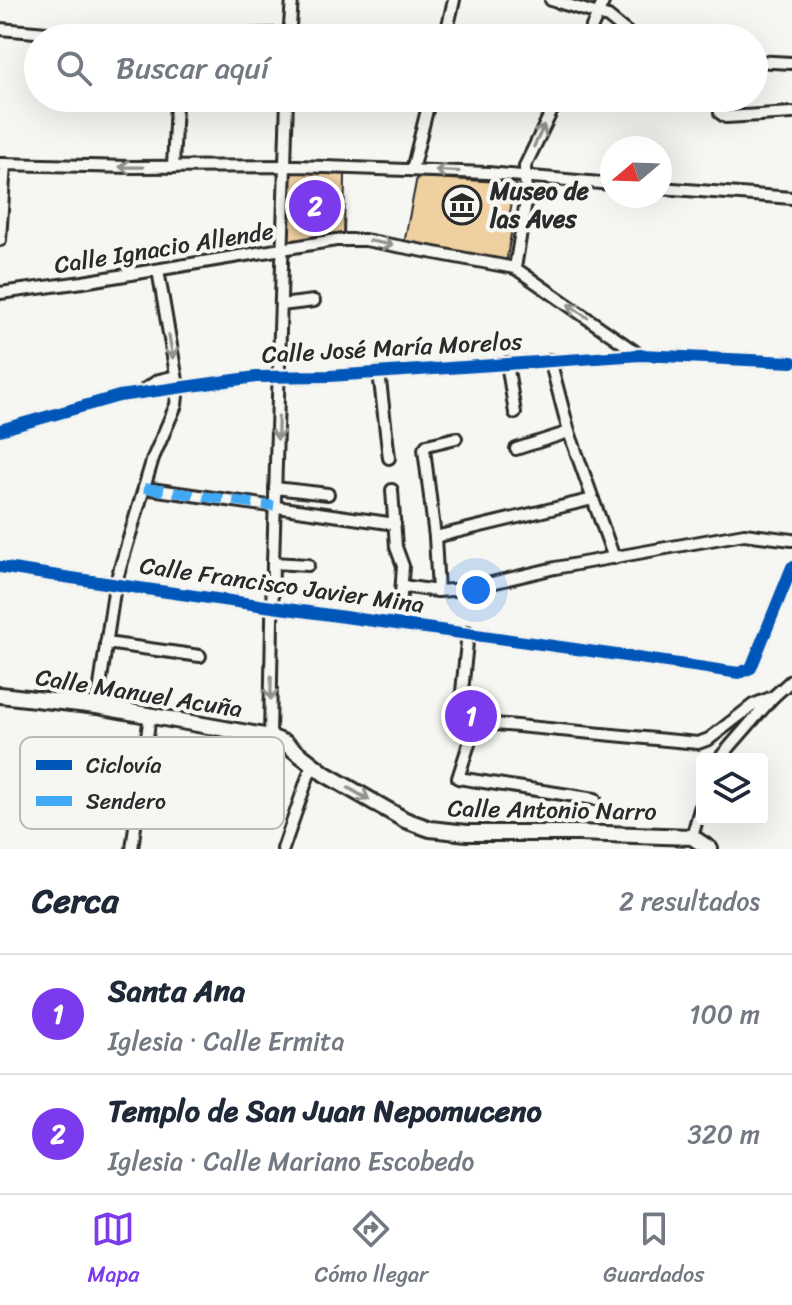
<!DOCTYPE html>
<html lang="es">
<head>
<meta charset="utf-8">
<style>
	body { margin:0; font-family:Sriracha,sans-serif; background:#f2f2f3; color:#1f2937 }
	.controls { position:absolute; right:24px; bottom:24px; display:grid; overflow:hidden; border-radius:8px; box-shadow:0 8px 32px #0002 }
	.controls button { width:72px; height:72px; display:grid; place-items:center; padding:0; border:0; border-bottom:2px solid #e0e1e3; background:#fff; color:#1f2937; font:40px sans-serif }
	.compass { position:absolute; left:600px; top:136px; width:72px; height:72px; border-radius:50%; background:#fff; box-shadow:0 8px 32px #0002; rotate:251deg }
	.you { position:absolute; left:476px; top:590px; width:28px; height:28px; margin:-20px; border:6px solid #fff; border-radius:50%; background:#1a73e8; box-shadow:0 0 0 12px #1a73e833 }
	.badge { display:grid; place-items:center; width:52px; height:52px; border-radius:50%; background:#7c3aed; color:#fff; font-size:26px; font-weight:700 }
	.pin { position:absolute; translate:-50% -50%; border:4px solid #fff; box-shadow:0 2px 8px #0006 }
	.list { margin:0; padding:0; list-style:none }
	h2 { display:flex; justify-content:space-between; align-items:center; height:104px; margin:0; padding:0 32px; font-size:34px }
	h2 small { font-size:26px; font-weight:400; color:#747a83 }
	.list li { display:grid; grid-template-columns:52px 1fr auto; gap:24px; align-items:center; box-sizing:border-box; height:120px; padding:0 32px; border-top:2px solid #e0e1e3 }
	.list b { display:block; font-size:30px; white-space:nowrap }
	.list p { margin:0; font-size:26px; white-space:nowrap; color:#747a83 }
	.list em { font-size:26px; font-style:normal; color:#747a83 }
	.icon { flex:none; width:44px; height:44px; fill:none; stroke:currentColor; stroke-width:2; stroke-linecap:round; stroke-linejoin:round }
	.map { position:relative; flex:none; width:792px; height:849px; overflow:hidden }
	.search { position:absolute; background:#fff; box-shadow:0 8px 32px #0002; left:24px; right:24px; top:24px; height:88px; display:flex; align-items:center; gap:20px; box-sizing:border-box; padding:0 28px; border-radius:44px; color:#747a83; font-size:30px }
	.sheet { height:344px; background:#fff }
	nav { display:flex; justify-content:space-around; align-items:center; box-sizing:border-box; height:112px; border-top:2px solid #e0e1e3; background:#fff; font-size:22px; color:#747a83 }
	nav a { display:grid; justify-items:center; gap:4px }
	nav .on { color:#7c3aed }
	.map>svg:first-child { display:block }
	.building { fill:#eed0a1; stroke:#2b2b2b; stroke-width:2 }
	.lines { fill:none; stroke-linecap:round; stroke-linejoin:round }
	.street-casing { stroke:#2b2b2b; stroke-width:16 }
	.secondary-casing { stroke:#2b2b2b; stroke-width:20 }
	.street { stroke:#f6f6f2; stroke-width:10 }
	.secondary { stroke:#f6f6f2; stroke-width:14 }
	.quiet { stroke:#3fa9f5; stroke-width:10; stroke-dasharray:20 10; stroke-linecap:butt }
	.cycleway-casing { stroke:#f6f6f2; stroke-width:17 }
	.cycleway { stroke:#0057b8; stroke-width:12 }
	.oneway { stroke:#90908e }
	.labels { text-anchor:middle; stroke-width:8; stroke-linejoin:round; paint-order:stroke }
	.poi-label { font-size:24px; font-weight:bold; fill:#2b2b2b; stroke:#f6f6f2; text-anchor:start }
	.street-label { font-size:24px; fill:#2b2b2b; stroke:#f6f6f2 }
	.key { fill:#f6f6f2; stroke:#b9b9b6; stroke-width:2 }
	.key-label { font-size:22px; fill:#2b2b2b }
</style>
</head>
<body>
<div class="map">
<svg width="792" height="849" viewBox="0 0 792 849">
	<rect width="100%" height="100%" fill="#f6f6f2"/>
	<filter id="ink" filterUnits="userSpaceOnUse"><feTurbulence type="fractalNoise" baseFrequency=".0125" numOctaves="2"/><feDisplacementMap in="SourceGraphic" scale="16" xChannelSelector="R" yChannelSelector="G"/><feConvolveMatrix kernelMatrix="1 2 1 2 8 2 1 2 1" color-interpolation-filters="sRGB"/></filter>
	<g filter="url(#ink)">
		<g class="building">
			<path d="M 286,173 L 345,173 L 344,238 L 286,250 Z"/>
			<path d="M 417,177 L 516,183 L 507,227 L 512,228 L 505,270 L 403,249 Z"/>
		</g>
		<g class="lines">
			<g class="street-casing">
				<g id="street">
					<path d="M 551,0 L 608,17 L 634,38"/>
					<path d="M 0,29 L 105,38"/>
					<path d="M 140,38 L 280,34 L 314,38"/>
					<path d="M 289,38 L 292,0"/>
					<path d="M 445,38 L 454,0"/>
					<path d="M 587,38 L 604,0"/>
					<path d="M 754,61 L 792,63"/>
					<path d="M 173,98 L 176,103 L 173,167"/>
					<path d="M 718,98 L 720,113 L 726,117 L 792,113"/>
					<path d="M 0,164 L 131,167 L 297,166 L 488,173 L 612,184"/>
					<path d="M 412,170 L 430,98"/>
					<path d="M 660,188 L 792,198"/>
					<path d="M 0,240 L 5,164"/>
					<path d="M 515,268 L 526,201 L 525,166 L 558,98"/>
					<path d="M 0,293 L 83,282 L 336,240 L 365,240 L 515,268 L 640,355"/>
					<path d="M 281,305 L 314,301"/>
					<path d="M 550,360 L 569,432 L 614,558"/>
					<path d="M 507,363 L 515,413"/>
					<path d="M 379,372 L 389,458"/>
					<path d="M 145,389 L 159,380 L 176,376"/>
					<path d="M 0,430 L 119,396 L 256,377 L 330,376 L 641,355 L 792,362"/>
					<path d="M 516,449 L 569,432"/>
					<path d="M 144,488 L 395,524"/>
					<path d="M 275,488 L 328,494"/>
					<path d="M 392,490 L 396,547 L 403,566 L 399,623"/>
					<path d="M 435,537 L 593,499"/>
					<path d="M 273,563 L 308,565"/>
					<path d="M 0,567 C 246,606 493,635 739,673 L 751,668 L 792,567"/>
					<path d="M 402,586 L 438,591 L 466,589 L 555,568 L 744,534 L 792,540"/>
					<path d="M 438,591 L 435,537 L 424,449 L 427,445 L 456,438"/>
					<path d="M 468,632 L 460,712 L 464,721 L 698,743 L 709,739 L 753,705 L 773,697"/>
					<path d="M 106,643 L 200,656"/>
					<path d="M 97,706 L 115,585 L 153,458 L 176,405 L 178,386 L 158,270"/>
					<path d="M 476,722 L 458,778 L 595,799"/>
					<path d="M 270,737 L 273,563 L 287,98"/>
					<path d="M 719,759 L 773,697 L 792,680"/>
					<path d="M 692,837 L 702,802"/>
					<path d="M 132,849 L 150,715"/>
					<path d="M 283,849 L 312,765"/>
				</g>
			</g>
			<g class="secondary-casing">
				<path id="secondary" d="M 0,695 L 97,706 L 270,737 L 285,743 L 325,774 L 405,820 L 430,829 L 467,833 L 578,833 L 692,837 L 710,849"/>
			</g>
			<use href="#street" class="street"/>
			<use href="#secondary" class="secondary"/>
			<path class="quiet" d="M 144,488 L 274,506"/>
			<g class="cycleway-casing">
				<g id="cycleway">
					<path d="M 0,430 L 119,396 L 256,377 L 330,376 L 641,355 L 792,362"/>
					<path d="M 0,567 C 246,606 493,635 739,673 L 751,668 L 792,567"/>
				</g>
			</g>
			<use href="#cycleway" class="cycleway"/>
		</g>
		<defs><path id="oneway-shaft" d="M-6 0H5M1.5-3L5.5 0L1.5 3" fill="none" stroke-width="1.6" stroke-linecap="round" stroke-linejoin="round" transform="scale(2)"/></defs>
		<g class="oneway">
			<use href="#oneway-shaft" transform="translate(539 136) rotate(-64)"/>
			<use href="#oneway-shaft" transform="translate(131 167) rotate(-179)"/>
			<use href="#oneway-shaft" transform="translate(447 171) rotate(-178)"/>
			<use href="#oneway-shaft" transform="translate(381 243) rotate(11)"/>
			<use href="#oneway-shaft" transform="translate(578 311) rotate(-146)"/>
			<use href="#oneway-shaft" transform="translate(171 347) rotate(80)"/>
			<use href="#oneway-shaft" transform="translate(278 428) rotate(92)"/>
			<use href="#oneway-shaft" transform="translate(271 688) rotate(91)"/>
			<use href="#oneway-shaft" transform="translate(359 794) rotate(30)"/>
		</g>
	</g>
	<defs>
		<g id="museum-ring" transform="scale(2)"><circle r="9.5" fill="#f6f6f2" stroke="#2b2b2b" stroke-width="1.5"/><path d="M0-6L6-3V-2H-6V-3ZM-5-1h2V3h-2ZM-1-1h2V3h-2ZM3-1h2V3H3ZM-6 4H6V6H-6Z" fill="#2b2b2b"/></g>
	</defs>
	<g fill-rule="evenodd">
		<use href="#museum-ring" x="462" y="205"/>
	</g>
	<g class="labels">
		<g class="poi-label">
			<text x="490" y="199">Museo de<tspan x="490" dy="28">las Aves</tspan></text>
		</g>
		<g class="street-label">
			<text transform="translate(164 248) rotate(-9)" y="8">Calle Ignacio Allende</text>
			<text transform="translate(392 348) rotate(-3)" y="8">Calle José María Morelos</text>
			<text transform="translate(282 585) rotate(8)" y="8">Calle Francisco Javier Mina</text>
			<text transform="translate(139 693) rotate(9)" y="8">Calle Manuel Acuña</text>
			<text transform="translate(552 810) rotate(1)" y="8">Calle Antonio Narro</text>
		</g>
	</g>
	<rect x="20" y="737" width="264" height="92" rx="12" class="key"/>
	<rect x="36" y="760" width="36" height="10" fill="#0057b8"/>
	<rect x="36" y="796" width="36" height="10" fill="#3fa9f5"/>
	<g class="key-label">
		<text x="86" y="773">Ciclovía</text>
		<text x="86" y="809">Sendero</text>
	</g>
</svg>
<div class="controls">
<button><svg class="icon" aria-label="layers" viewBox="0 0 24 24"><path d="M12 4l9 5-9 5-9-5zM3 14l9 5 9-5"/></svg></button>
</div>
<svg class="compass" viewBox="-18 -18 36 36"><path d="M0-13l5 13h-10z" fill="#e53935"/><path d="M0 13l5-13h-10z" fill="#747a83"/></svg>
<div class="you"></div>
<div class="pin badge" style="left:471px;top:716px">1</div>
<div class="pin badge" style="left:315px;top:206px">2</div>
<div class="search"><svg class="icon" aria-label="search" viewBox="0 0 24 24"><circle cx="10" cy="10" r="6"/><path d="M15 15l6 6"/></svg>Buscar aquí</div>
</div>
<section class="sheet">
<h2>Cerca<small>2 resultados</small></h2>
<ul class="list">
<li><span class="badge">1</span><div><b>Santa Ana</b><p>Iglesia · Calle Ermita</p></div><em>100 m</em></li>
<li><span class="badge">2</span><div><b>Templo de San Juan Nepomuceno</b><p>Iglesia · Calle Mariano Escobedo</p></div><em>320 m</em></li>
</ul>
</section>
<nav>
<a class="on"><svg class="icon" aria-label="map" viewBox="0 0 24 24"><path d="M3 6l6-2 6 2 6-2v14l-6 2-6-2-6 2zM9 4v14M15 6v14"/></svg>Mapa</a>
<a><svg class="icon" aria-label="directions" viewBox="0 0 24 24"><path d="M12 3l9 9-9 9-9-9zM9 14v-3h6M13 9l2 2-2 2"/></svg>Cómo llegar</a>
<a><svg class="icon" aria-label="saved" viewBox="0 0 24 24"><path d="M7 4h10v16l-5-4-5 4z"/></svg>Guardados</a>
</nav>
</body>
</html>
